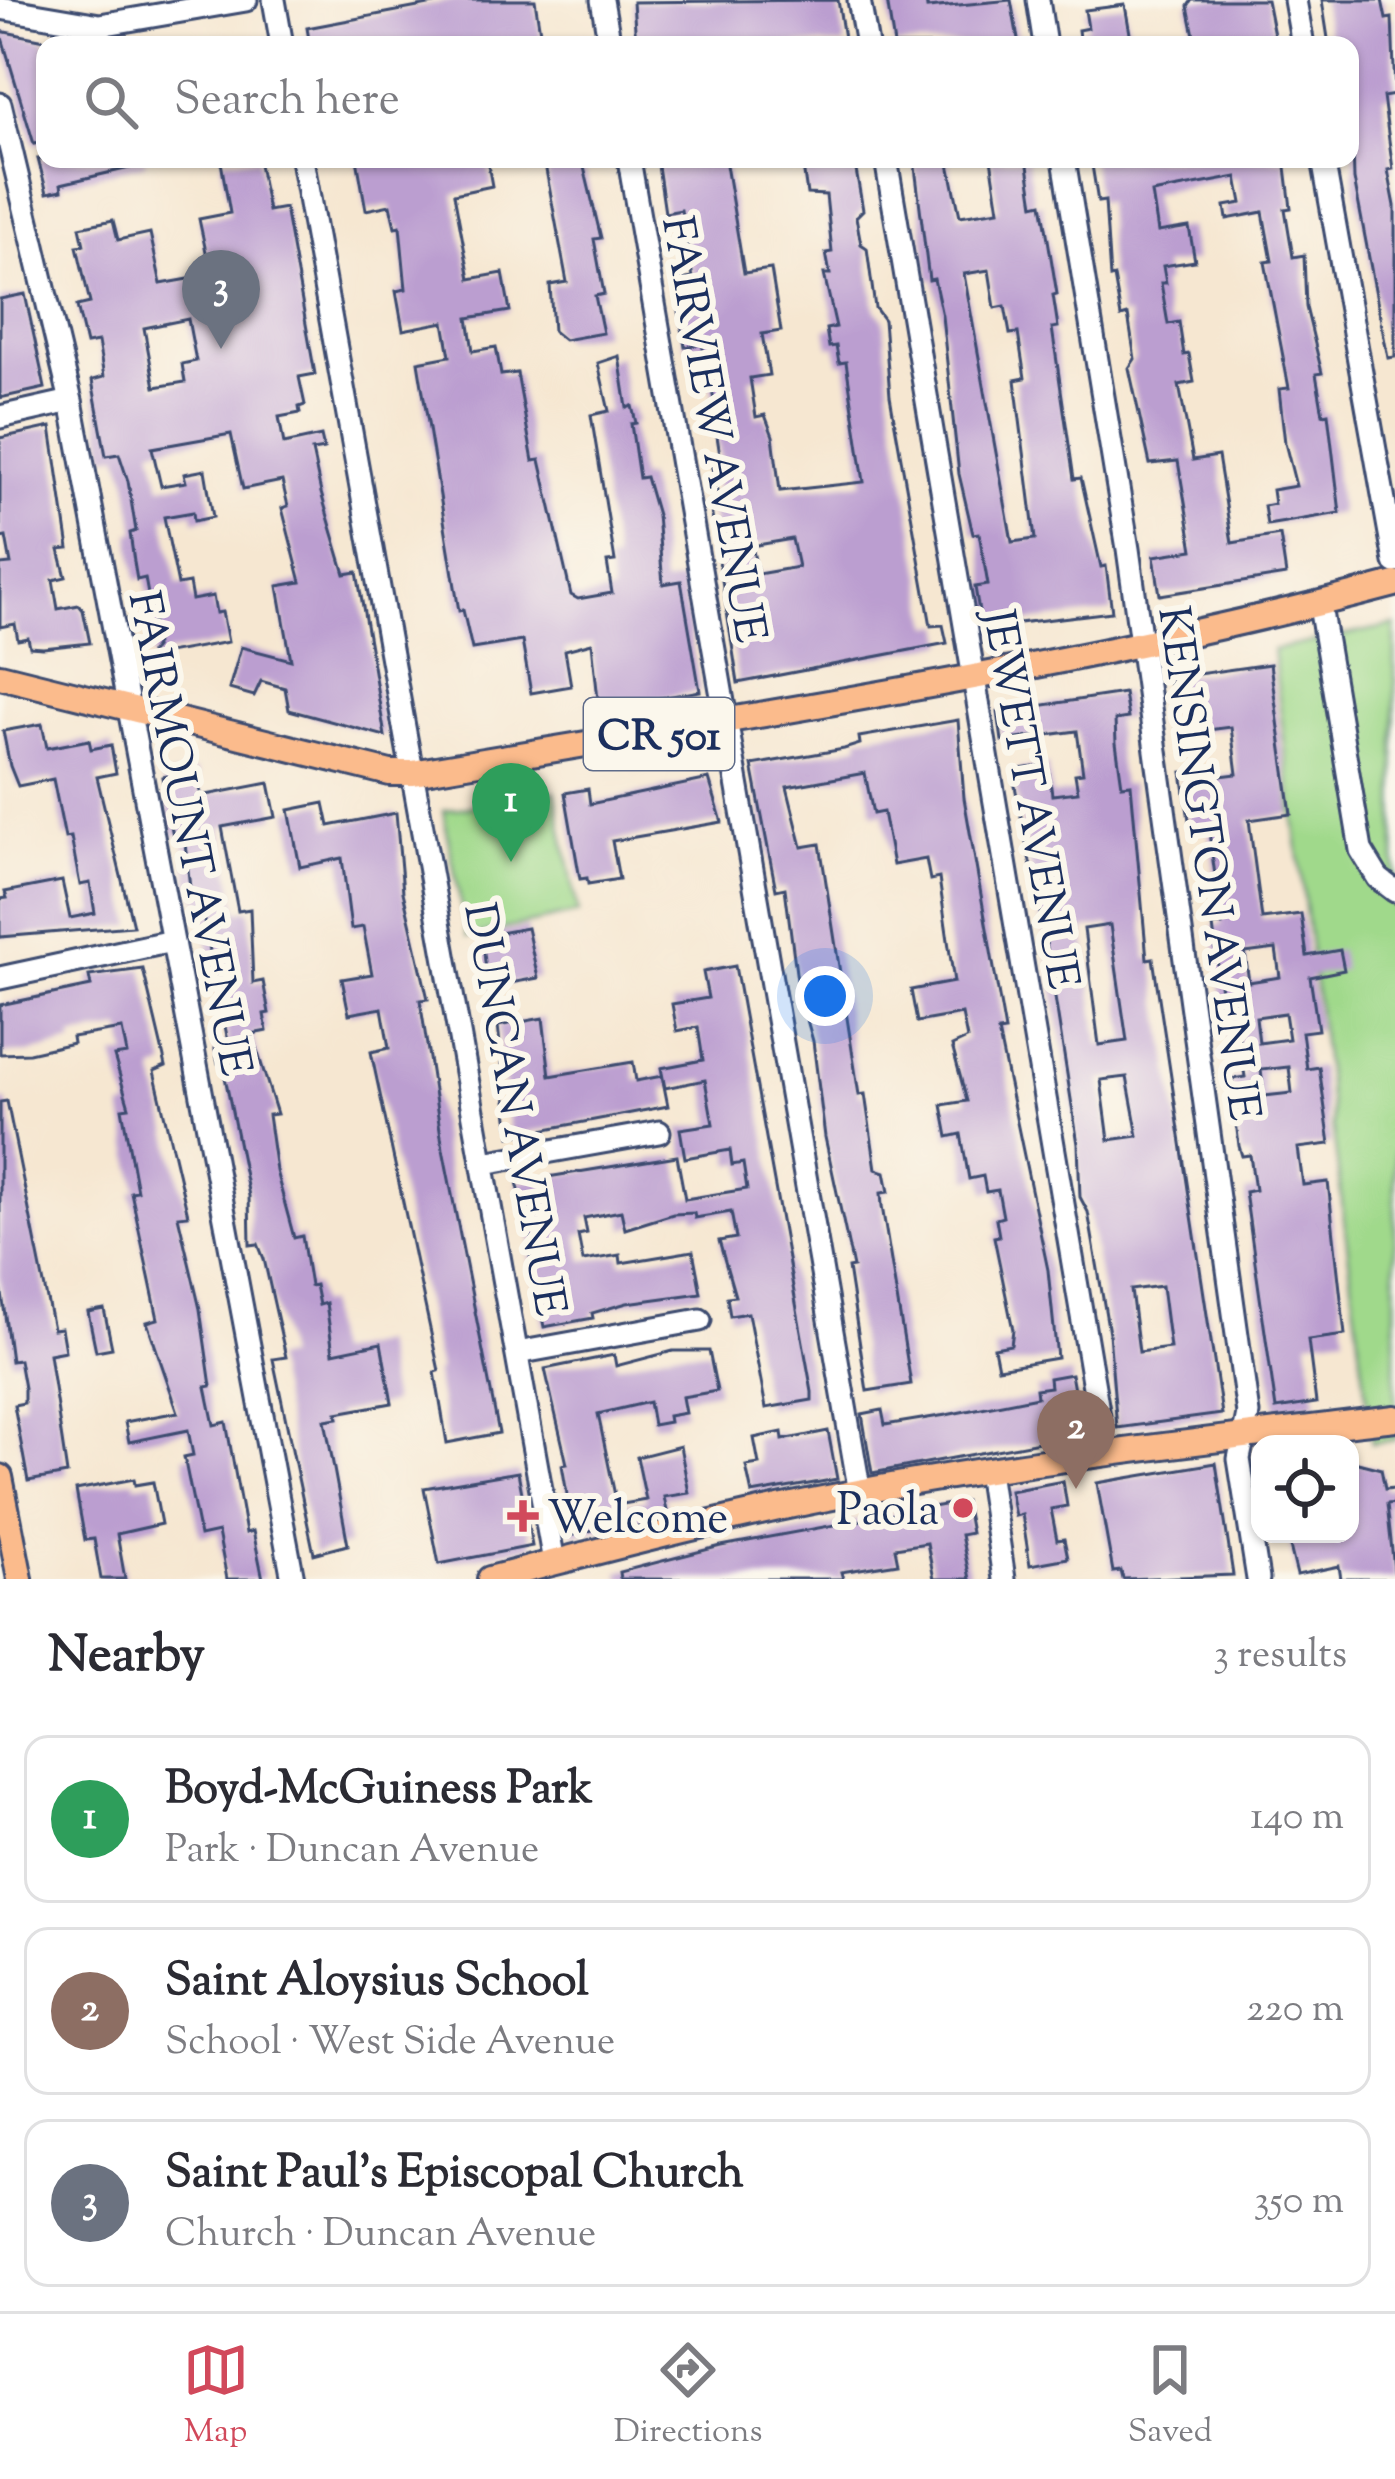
<!DOCTYPE html>
<html lang="en">
<head>
<meta charset="utf-8">
<style>
	body { margin:0; font-family:"Sorts Mill Goudy",serif; background:#f2f2f3; color:#2b2b33 }
	.controls { position:absolute; right:36px; bottom:36px; display:grid; overflow:hidden; border-radius:24px; box-shadow:0 3px 9px #0004 }
	.controls button { width:108px; height:108px; display:grid; place-items:center; padding:0; border:0; border-bottom:3px solid #e1e1e2; background:#fff; color:#2b2b33; font:60px sans-serif }
	.you { position:absolute; left:825px; top:996px; width:42px; height:42px; margin:-30px; border:9px solid #fff; border-radius:50%; background:#1a73e8; box-shadow:0 0 0 18px #1a73e833 }
	.badge { display:grid; place-items:center; width:78px; height:78px; border-radius:50%; background:#d1495b; color:#fff; font-size:39px; font-weight:700 }
	.pin { position:absolute; translate:-50% -99px; filter:drop-shadow(0 3px 6px #0008) }
	.pin::after { content:''; position:absolute; top:63px; width:42px; height:36px; background:inherit; clip-path:polygon(0 0,100% 0,50% 100%) }
	.list { margin:0; padding:0; list-style:none }
	h2 { display:flex; justify-content:space-between; align-items:center; height:156px; margin:0; padding:0 48px; font-size:51px }
	h2 small { font-size:39px; font-weight:400; color:#7c7c81 }
	.list li { display:grid; grid-template-columns:78px 1fr auto; gap:36px; align-items:center; box-sizing:border-box; height:168px; margin:0 24px 24px; padding:0 24px; border:3px solid #e1e1e2; border-radius:24px }
	.list b { display:block; font-size:45px; white-space:nowrap }
	.list p { margin:0; font-size:39px; white-space:nowrap; color:#7c7c81 }
	.list em { font-size:39px; font-style:normal; color:#7c7c81 }
	.icon { flex:none; width:66px; height:66px; fill:none; stroke:currentColor; stroke-width:2; stroke-linecap:round; stroke-linejoin:round }
	.map { position:relative; flex:none; width:1395px; height:1579px; overflow:hidden }
	.search { position:absolute; background:#fff; box-shadow:0 3px 9px #0004; left:36px; right:36px; top:36px; height:132px; display:flex; align-items:center; gap:30px; box-sizing:border-box; padding:0 42px; border-radius:24px; color:#7c7c81; font-size:45px }
	.sheet { height:732px; background:#fff }
	nav { display:flex; justify-content:space-around; align-items:center; box-sizing:border-box; height:168px; border-top:3px solid #e1e1e2; background:#fff; font-size:33px; color:#7c7c81 }
	nav a { display:grid; justify-items:center; gap:6px }
	nav .on { color:#d1495b }
	.map>svg:first-child { display:block }
	.green { fill:#a0d98b; stroke:#5e8474; stroke-width:3 }
	.building { fill:#bb9ed0; fill-rule:evenodd }
	.lines { fill:none; stroke-linecap:round; stroke-linejoin:round }
	.minor-casing { stroke:#3c4b6f; stroke-width:27 }
	.major-casing { stroke:#3c4b6f; stroke-width:30 }
	.minor { stroke:#fff; stroke-width:21 }
	.major { stroke:#fbbb8c; stroke-width:24 }
	.poi-dot { fill:#d1495b; stroke:#fbf7ec; stroke-width:4.5 }
	.labels { text-anchor:middle; stroke-width:12; stroke-linejoin:round; paint-order:stroke }
	.shield { fill:#fbf7ec; stroke:#5e6b89; stroke-width:3 }
	.shield-label { font-size:42px; font-weight:bold; fill:#1b2f5e }
	.street-label { font-size:45px; fill:#1b2f5e; stroke:#fbf7ec }
	.poi-label { font-size:45px; fill:#1b2f5e; stroke:#fbf7ec; text-anchor:end }
</style>
</head>
<body>
<div class="map">
<svg width="1395" height="1579" viewBox="0 0 1395 1579">
	<rect width="100%" height="100%" fill="#fbf7ec"/>
	<filter id="ink" filterUnits="userSpaceOnUse"><feTurbulence type="fractalNoise" baseFrequency=".00833" numOctaves="2"/><feDisplacementMap in="SourceGraphic" scale="24" xChannelSelector="R" yChannelSelector="G"/><feConvolveMatrix kernelMatrix="1 2 1 2 8 2 1 2 1" color-interpolation-filters="sRGB"/></filter>
	<filter id="wash" filterUnits="userSpaceOnUse"><feTurbulence type="fractalNoise" baseFrequency=".004" numOctaves="4" result="noise"/><feDisplacementMap in="SourceGraphic" scale="48" xChannelSelector="R" yChannelSelector="G"/><feGaussianBlur stdDeviation="2.7" result="paint"/><feColorMatrix in="noise" values="0 0 0 0 0 0 0 0 0 0 0 0 0 0 0 0 0 1.4 0 .05"/><feComposite in="paint" operator="in"/></filter>
	<g filter="url(#wash)">
		<rect width="100%" height="100%" fill="#f6e7d1"/>
		<g class="green">
			<path d="M 1395,625 L 1395,1440 L 1372,1443 L 1273,650 Z"/>
			<path d="M 555,792 L 578,913 L 467,937 L 443,811 Z"/>
		</g>
		<g id="blocks">
			<g class="building">
				<path d="M 535,0 L 542,45 L 310,45 L 307,28 L 455,0 Z"/>
				<path d="M 838,0 L 845,45 L 636,42 L 633,2 Z"/>
				<path d="M 887,0 L 926,0 L 927,8 L 1011,0 L 1019,45 L 894,45 Z"/>
				<path d="M 1192,0 L 1267,0 L 1274,35 L 1196,45 L 1188,6 Z"/>
				<path d="M 1322,0 L 1382,0 L 1386,19 L 1392,18 L 1395,95 L 1383,97 L 1393,169 L 1388,170 L 1395,206 L 1395,357 L 1388,358 L 1354,179 L 1350,45 L 1329,45 Z"/>
				<path d="M 1125,5 L 1132,45 L 1080,45 L 1078,30 L 1088,28 L 1085,10 Z"/>
				<path d="M 0,31 L 45,40 L 45,142 L 34,144 Z"/>
				<path d="M 38,159 L 145,159 L 146,164 L 61,184 L 62,190 L 47,193 Z"/>
				<path d="M 226,159 L 258,159 L 268,211 L 285,208 L 315,374 L 299,377 L 305,405 L 299,407 L 300,413 L 279,417 L 284,444 L 321,436 L 324,449 L 312,451 L 321,493 L 345,574 L 357,572 L 385,736 L 289,710 L 285,688 L 261,681 L 254,696 L 229,689 L 241,647 L 291,660 L 278,586 L 301,582 L 282,508 L 288,506 L 282,481 L 243,489 L 231,434 L 152,448 L 161,486 L 186,482 L 184,474 L 205,470 L 213,517 L 194,521 L 193,512 L 164,517 L 178,585 L 189,583 L 192,600 L 213,596 L 216,613 L 222,612 L 228,642 L 167,653 L 161,661 L 150,653 L 155,646 L 153,622 L 145,578 L 137,580 L 134,562 L 130,533 L 136,531 L 128,481 L 119,454 L 106,456 L 92,380 L 104,377 L 98,342 L 86,344 L 77,306 L 90,303 L 77,246 L 84,245 L 80,227 L 113,220 L 118,240 L 150,233 L 161,284 L 211,275 L 199,219 L 230,213 L 221,162 ZM 188,319 L 196,361 L 182,364 L 185,382 L 155,387 L 144,328 Z"/>
				<path d="M 357,159 L 487,159 L 492,186 L 454,194 L 470,279 L 503,273 L 510,311 L 468,318 L 473,351 L 496,347 L 501,375 L 517,373 L 533,461 L 540,460 L 571,595 L 578,599 L 612,593 L 607,562 L 615,561 L 591,415 L 609,411 L 598,363 L 619,356 L 627,408 L 632,406 L 636,423 L 631,424 L 639,478 L 646,477 L 657,515 L 663,584 L 681,581 L 700,691 L 599,709 L 592,643 L 565,650 L 571,686 L 531,693 L 522,641 L 472,649 L 463,610 L 459,611 L 418,362 L 450,356 L 444,322 L 403,330 L 396,291 L 406,289 L 400,226 L 395,227 L 390,205 L 366,210 Z"/>
				<path d="M 544,159 L 582,159 L 601,238 L 594,239 L 604,294 L 595,296 L 603,333 L 564,340 L 553,331 L 550,285 L 567,282 Z"/>
				<path d="M 657,159 L 725,159 L 744,273 L 771,269 L 781,331 L 762,334 L 769,375 L 750,378 L 756,417 L 765,415 L 773,436 L 780,491 L 864,482 L 846,362 L 839,363 L 836,346 L 829,347 L 826,329 L 836,327 L 824,274 L 830,274 L 826,253 L 832,252 L 826,195 L 807,194 L 802,159 L 854,159 L 863,210 L 856,217 L 861,244 L 867,248 L 875,308 L 884,320 L 890,396 L 931,626 L 943,625 L 947,643 L 738,683 L 710,503 L 719,501 L 712,463 L 721,462 L 715,423 L 719,423 L 702,344 L 685,347 L 674,281 L 693,278 L 681,210 L 665,213 ZM 792,539 L 798,567 L 758,574 L 752,546 Z"/>
				<path d="M 914,159 L 948,159 L 960,216 L 999,210 L 991,159 L 1027,159 L 1034,205 L 1042,203 L 1057,294 L 1053,295 L 1058,327 L 1052,328 L 1074,479 L 1081,478 L 1101,567 L 1106,566 L 1112,612 L 1019,623 L 1013,630 L 983,636 L 975,587 L 988,585 L 979,533 L 973,534 L 959,474 L 942,316 L 934,279 L 929,280 ZM 989,270 L 995,308 L 1005,306 L 1010,334 L 1018,333 L 1025,378 L 1015,380 L 1035,539 L 1012,542 L 964,274 Z"/>
				<path d="M 1091,159 L 1285,159 L 1291,208 L 1285,209 L 1293,257 L 1304,255 L 1306,307 L 1322,373 L 1316,374 L 1323,414 L 1328,413 L 1340,513 L 1267,525 L 1264,506 L 1274,504 L 1272,490 L 1296,486 L 1285,443 L 1279,389 L 1289,388 L 1265,262 L 1272,261 L 1263,212 L 1227,219 L 1225,206 L 1242,203 L 1237,177 L 1152,193 L 1158,232 L 1189,227 L 1195,261 L 1163,266 L 1166,283 L 1161,283 L 1168,324 L 1179,322 L 1184,355 L 1189,354 L 1194,382 L 1179,385 L 1193,460 L 1218,456 L 1232,543 L 1280,535 L 1286,575 L 1160,595 L 1154,556 L 1193,550 L 1178,461 L 1150,464 L 1129,368 L 1135,359 L 1128,315 L 1121,317 L 1114,277 L 1110,278 L 1105,201 L 1098,202 Z"/>
				<path d="M 25,294 L 45,388 L 0,398 L 0,299 Z"/>
				<path d="M 51,427 L 69,549 L 59,550 L 66,577 L 53,580 L 58,609 L 79,605 L 83,610 L 90,643 L 43,648 L 30,647 L 28,638 L 18,640 L 15,624 L 0,627 L 0,565 L 11,564 L 6,537 L 0,538 L 0,438 Z"/>
				<path d="M 1270,664 L 1291,814 L 1249,820 L 1262,919 L 1301,914 L 1307,956 L 1340,950 L 1344,970 L 1310,977 L 1318,1030 L 1302,1032 L 1307,1069 L 1319,1067 L 1330,1144 L 1298,1148 L 1303,1185 L 1328,1182 L 1345,1335 L 1308,1340 L 1316,1403 L 1276,1409 L 1245,1192 L 1255,1190 L 1250,1155 L 1242,1156 L 1239,1146 L 1232,1088 L 1232,1079 L 1245,1077 L 1239,1039 L 1227,1041 L 1213,926 L 1222,925 L 1208,825 L 1190,827 L 1182,772 L 1203,770 L 1204,778 L 1237,774 L 1231,727 L 1177,734 L 1169,678 ZM 1276,949 L 1280,977 L 1249,982 L 1245,953 ZM 1285,1013 L 1289,1039 L 1259,1043 L 1256,1017 ZM 1289,1067 L 1292,1093 L 1264,1096 L 1261,1070 Z"/>
				<path d="M 1124,693 L 1128,718 L 1115,720 L 1116,743 L 1122,785 L 1131,784 L 1147,959 L 1153,958 L 1222,1414 L 1117,1428 L 1109,1333 L 1088,1212 L 1080,1197 L 1078,1144 L 1048,953 L 1014,781 L 1020,780 L 1019,769 L 1048,765 L 1052,795 L 1078,792 L 1075,774 L 1083,773 L 1077,731 L 1002,741 L 998,712 ZM 1110,925 L 1127,1041 L 1099,1045 L 1084,929 ZM 1127,1077 L 1138,1136 L 1109,1140 L 1101,1080 ZM 1162,1286 L 1170,1348 L 1139,1352 L 1131,1290 Z"/>
				<path d="M 958,720 L 964,798 L 1005,1031 L 998,1032 L 1048,1270 L 1057,1358 L 998,1368 L 994,1348 L 1011,1345 L 1013,1330 L 994,1237 L 999,1236 L 996,1219 L 1003,1217 L 998,1190 L 986,1192 L 983,1176 L 969,1179 L 961,1134 L 948,1137 L 942,1105 L 967,1101 L 952,1046 L 967,1039 L 962,1014 L 917,1022 L 911,990 L 954,982 L 939,878 L 930,880 L 926,859 L 893,865 L 883,812 L 873,814 L 865,773 L 787,787 L 802,847 L 820,844 L 859,1095 L 865,1094 L 876,1169 L 885,1172 L 889,1192 L 881,1193 L 882,1206 L 911,1384 L 867,1391 L 848,1268 L 853,1267 L 825,1137 L 813,1041 L 798,988 L 785,888 L 776,890 L 752,765 L 844,749 L 860,744 L 859,737 Z"/>
				<path d="M 42,724 L 47,748 L 89,740 L 91,749 L 111,745 L 116,773 L 97,777 L 133,926 L 0,937 L 0,899 L 7,898 L 5,892 L 62,881 L 70,918 L 95,913 L 90,883 L 80,885 L 71,837 L 65,838 L 53,779 L 18,786 L 10,766 L 3,731 Z"/>
				<path d="M 196,771 L 201,796 L 269,783 L 276,817 L 222,827 L 238,911 L 250,909 L 253,983 L 263,981 L 269,1013 L 264,1014 L 267,1031 L 252,1034 L 277,1114 L 268,1115 L 276,1171 L 294,1238 L 302,1236 L 310,1286 L 315,1285 L 319,1305 L 326,1303 L 333,1353 L 381,1343 L 392,1403 L 337,1413 L 338,1418 L 325,1420 L 348,1545 L 314,1554 L 273,1359 L 286,1357 L 264,1259 L 258,1244 L 250,1245 L 249,1196 L 222,1062 L 218,1063 L 215,1049 L 229,1046 L 200,901 L 190,888 L 184,834 L 173,836 L 162,777 Z"/>
				<path d="M 709,779 L 722,822 L 612,841 L 619,879 L 588,884 L 587,878 L 580,879 L 565,793 L 588,789 L 590,804 Z"/>
				<path d="M 324,803 L 329,826 L 396,813 L 403,892 L 428,999 L 420,1000 L 443,1149 L 499,1433 L 447,1443 L 435,1372 L 439,1371 L 371,1052 L 389,1048 L 382,1008 L 349,1014 L 342,979 L 372,974 L 363,927 L 351,929 L 342,858 L 300,867 L 289,810 Z"/>
				<path d="M 527,928 L 538,978 L 488,987 L 482,936 Z"/>
				<path d="M 735,966 L 812,1392 L 812,1400 L 766,1408 L 748,1313 L 730,1316 L 727,1297 L 735,1296 L 719,1241 L 736,1238 L 731,1212 L 695,1218 L 694,1213 L 673,1214 L 625,1229 L 621,1211 L 584,1218 L 587,1233 L 578,1235 L 583,1261 L 620,1255 L 621,1263 L 693,1251 L 701,1293 L 627,1303 L 592,1313 L 593,1318 L 544,1327 L 529,1251 L 534,1248 L 517,1182 L 677,1156 L 685,1199 L 747,1189 L 743,1163 L 732,1165 L 730,1150 L 685,1158 L 680,1129 L 713,1124 L 705,1080 L 665,1088 L 661,1068 L 703,1060 L 698,1027 L 677,1031 L 672,1004 L 708,998 L 703,972 Z"/>
				<path d="M 143,969 L 166,1066 L 154,1071 L 188,1215 L 178,1216 L 200,1309 L 211,1386 L 206,1387 L 214,1425 L 226,1422 L 246,1533 L 253,1531 L 263,1579 L 227,1579 L 218,1532 L 200,1536 L 184,1457 L 193,1455 L 188,1430 L 129,1442 L 125,1422 L 178,1412 L 147,1322 L 158,1319 L 131,1192 L 137,1191 L 122,1108 L 129,1107 L 114,1056 L 127,1054 L 122,1029 L 72,1037 L 73,1043 L 29,1053 L 0,1054 L 0,1005 L 91,986 L 89,976 Z"/>
				<path d="M 543,1018 L 550,1076 L 633,1062 L 636,1081 L 662,1076 L 668,1106 L 510,1136 L 498,1026 Z"/>
				<path d="M 7,1101 L 53,1329 L 61,1328 L 65,1351 L 49,1354 L 67,1474 L 28,1481 L 14,1405 L 24,1403 L 24,1388 L 19,1360 L 11,1361 L 0,1278 L 0,1102 Z"/>
				<path d="M 104,1309 L 112,1348 L 96,1351 L 88,1312 Z"/>
				<path d="M 673,1351 L 709,1351 L 717,1391 L 682,1397 L 685,1413 L 668,1416 L 669,1422 L 653,1425 L 649,1402 L 598,1414 L 617,1505 L 646,1500 L 637,1457 L 680,1446 L 689,1493 L 664,1497 L 667,1511 L 574,1535 L 562,1465 L 567,1464 L 545,1369 L 614,1355 L 616,1366 Z"/>
				<path d="M 1071,1374 L 1082,1434 L 872,1473 L 862,1414 L 882,1410 L 885,1425 L 946,1415 L 1037,1397 L 1036,1389 L 1050,1387 L 1049,1378 Z"/>
				<path d="M 828,1431 L 837,1479 L 752,1494 L 746,1466 L 759,1464 L 754,1438 L 782,1432 L 783,1440 Z"/>
				<path d="M 1350,1461 L 1381,1469 L 1385,1489 L 1395,1488 L 1395,1503 L 1387,1504 L 1395,1579 L 1341,1579 L 1339,1566 L 1297,1575 L 1287,1534 L 1350,1534 Z"/>
				<path d="M 1216,1463 L 1233,1575 L 1123,1579 L 1121,1571 L 1113,1572 L 1097,1483 Z"/>
				<path d="M 518,1472 L 532,1546 L 439,1564 L 424,1488 Z"/>
				<path d="M 134,1479 L 135,1485 L 153,1482 L 161,1524 L 117,1534 L 125,1579 L 101,1579 L 94,1539 L 85,1540 L 76,1490 Z"/>
				<path d="M 1063,1481 L 1067,1506 L 1051,1509 L 1057,1540 L 1064,1539 L 1068,1558 L 1030,1565 L 1022,1514 L 1015,1516 L 1010,1491 Z"/>
				<path d="M 965,1501 L 971,1533 L 961,1535 L 970,1579 L 934,1579 L 927,1543 L 895,1548 L 898,1563 L 841,1572 L 843,1579 L 620,1579 L 619,1572 L 721,1546 Z"/>
			</g>
		</g>
	</g>
	<g filter="url(#ink)">
		<use href="#blocks" fill-opacity="0" stroke="#3c4b6f" stroke-width="3"/>
		<g class="lines">
			<g class="minor-casing">
				<g id="minor">
					<path d="M 274,0 L 282,45"/>
					<path d="M 602,0 L 610,45"/>
					<path d="M 859,0 L 867,45"/>
					<path d="M 1038,0 L 1045,45"/>
					<path d="M 1295,0 L 1303,45"/>
					<path d="M 0,8 L 100,25 L 246,0"/>
					<path d="M 0,104 L 71,401 L 293,1579"/>
					<path d="M 302,159 L 554,1562"/>
					<path d="M 629,159 L 860,1493"/>
					<path d="M 886,159 L 1105,1452"/>
					<path d="M 1064,159 L 1128,549 L 1248,1414 L 1239,1459 L 1258,1579"/>
					<path d="M 1323,159 L 1395,562"/>
					<path d="M 0,417 L 71,401"/>
					<path d="M 1320,606 L 1361,850 L 1378,878 L 1395,891"/>
					<path d="M 0,978 L 172,941"/>
					<path d="M 484,1163 L 659,1132"/>
					<path d="M 517,1353 L 700,1320"/>
					<path d="M 988,1471 L 1004,1579"/>
				</g>
			</g>
			<g class="major-casing">
				<g id="major">
					<path d="M 0,676 L 390,773 L 413,773 C 741,717 1073,669 1395,584"/>
					<path d="M 0,1477 L 20,1579"/>
					<path d="M 490,1579 C 576,1557 661,1534 747,1515 C 960,1467 1178,1444 1395,1418"/>
				</g>
			</g>
			<use href="#minor" class="minor"/>
			<use href="#major" class="major"/>
		</g>
	</g>
	<g class="poi-dot">
		<circle cx="963" cy="1508" r="12"/>
		<path d="M517 1498h12v12h12v12h-12v12h-12v-12h-12v-12h12z"/>
	</g>
	<g class="labels">
		<rect class="shield" x="584" y="698" width="150" height="72" rx="9"/>
		<g class="shield-label">
			<text x="659" y="749">CR 501</text>
		</g>
		<g class="street-label">
			<text transform="translate(716 429) rotate(80)" y="16">FAIRVIEW AVENUE</text>
			<text transform="translate(1033 799) rotate(80)" y="16">JEWETT AVENUE</text>
			<text transform="translate(192 833) rotate(79)" y="16">FAIRMOUNT AVENUE</text>
			<text transform="translate(1211 863) rotate(82)" y="16">KENSINGTON AVENUE</text>
			<text transform="translate(517 1109) rotate(80)" y="16">DUNCAN AVENUE</text>
		</g>
		<g class="poi-label">
			<text x="939" y="1524">Paola</text>
			<text x="547" y="1532" text-anchor="start">Welcome</text>
		</g>
	</g>
</svg>
<div class="controls">
<button><svg class="icon" aria-label="locate" viewBox="0 0 24 24"><circle cx="12" cy="12" r="6"/><path d="M12 2v4M12 18v4M2 12h4M18 12h4"/></svg></button>
</div>
<div class="you"></div>
<div class="pin badge" style="left:511px;top:862px;background:#2e9e5b">1</div>
<div class="pin badge" style="left:1076px;top:1489px;background:#8d6e63">2</div>
<div class="pin badge" style="left:221px;top:349px;background:#6b7280">3</div>
<div class="search"><svg class="icon" aria-label="search" viewBox="0 0 24 24"><circle cx="10" cy="10" r="6"/><path d="M15 15l6 6"/></svg>Search here</div>
</div>
<section class="sheet">
<h2>Nearby<small>3 results</small></h2>
<ul class="list">
<li><span class="badge" style="background:#2e9e5b">1</span><div><b>Boyd-McGuiness Park</b><p>Park · Duncan Avenue</p></div><em>140 m</em></li>
<li><span class="badge" style="background:#8d6e63">2</span><div><b>Saint Aloysius School</b><p>School · West Side Avenue</p></div><em>220 m</em></li>
<li><span class="badge" style="background:#6b7280">3</span><div><b>Saint Paul's Episcopal Church</b><p>Church · Duncan Avenue</p></div><em>350 m</em></li>
</ul>
</section>
<nav>
<a class="on"><svg class="icon" aria-label="map" viewBox="0 0 24 24"><path d="M3 6l6-2 6 2 6-2v14l-6 2-6-2-6 2zM9 4v14M15 6v14"/></svg>Map</a>
<a><svg class="icon" aria-label="directions" viewBox="0 0 24 24"><path d="M12 3l9 9-9 9-9-9zM9 14v-3h6M13 9l2 2-2 2"/></svg>Directions</a>
<a><svg class="icon" aria-label="saved" viewBox="0 0 24 24"><path d="M7 4h10v16l-5-4-5 4z"/></svg>Saved</a>
</nav>
</body>
</html>
